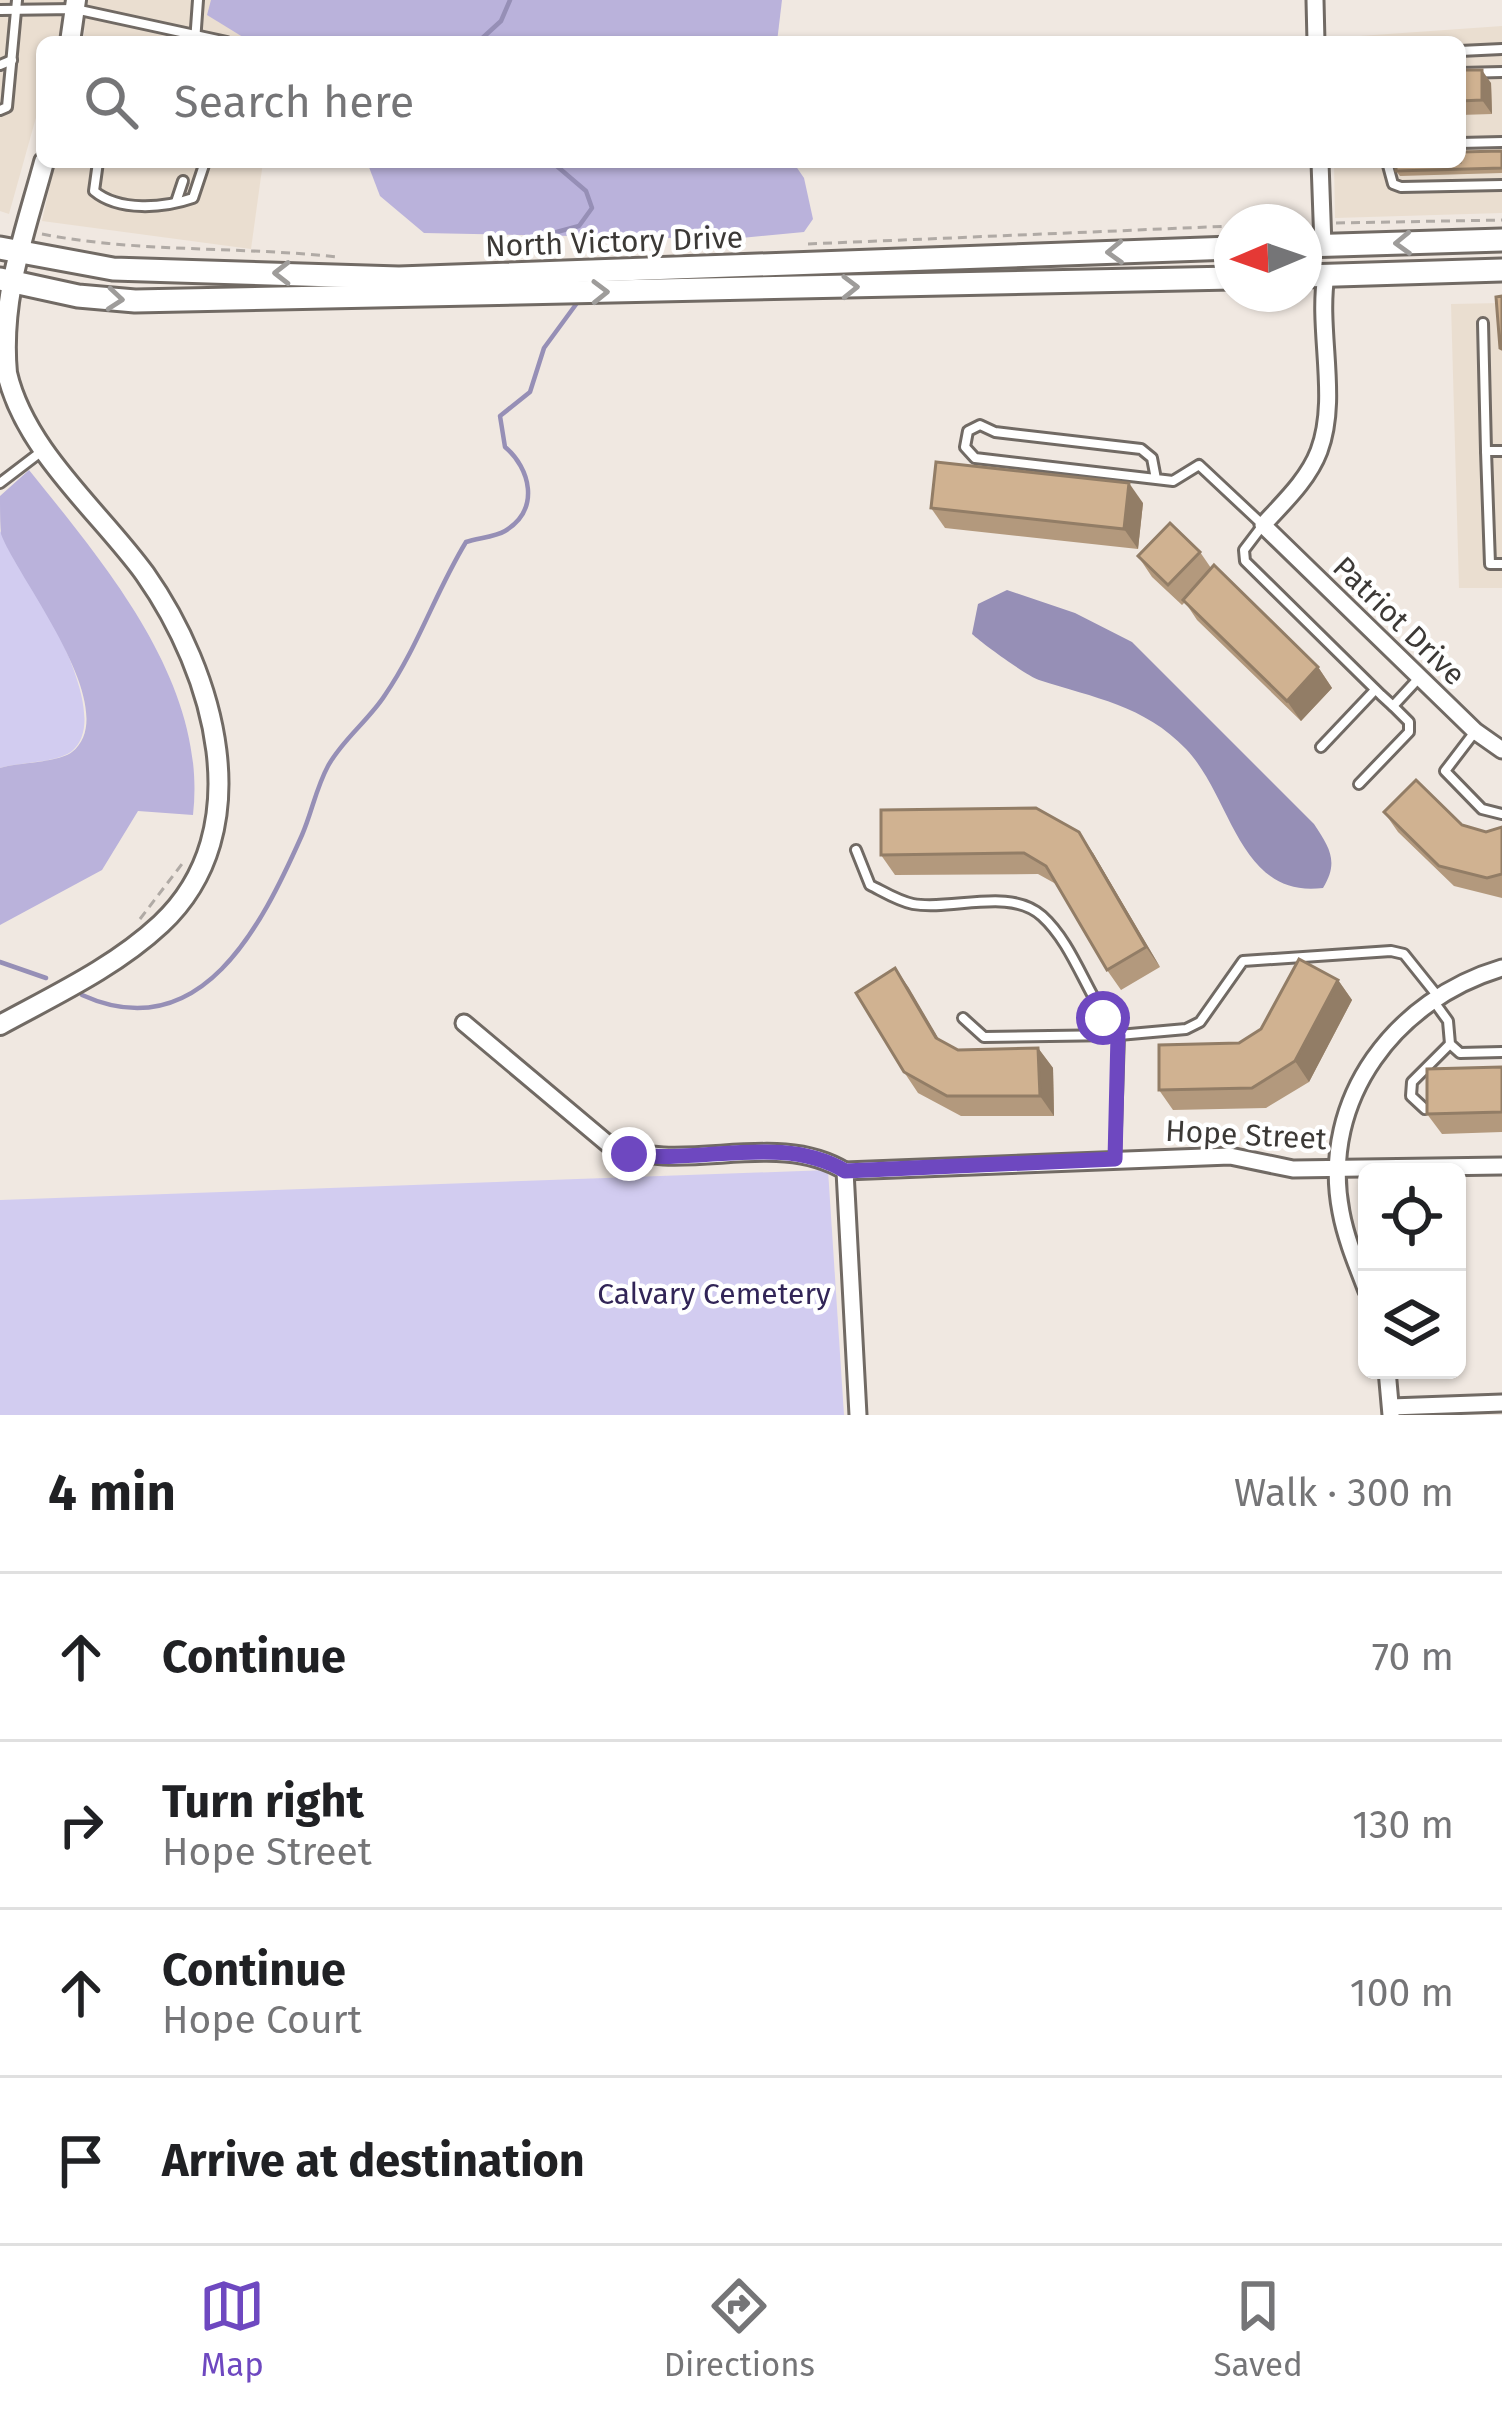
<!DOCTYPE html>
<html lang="en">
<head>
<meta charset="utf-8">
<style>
	body { margin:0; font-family:"Fira Sans",sans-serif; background:#f6f6f6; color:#202124 }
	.controls { position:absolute; right:36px; bottom:36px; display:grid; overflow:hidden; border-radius:18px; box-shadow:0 3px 9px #0004 }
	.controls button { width:108px; height:108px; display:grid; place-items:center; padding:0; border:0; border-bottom:3px solid #e0e0e0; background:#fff; color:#202124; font:60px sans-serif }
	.compass { position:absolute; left:1214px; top:204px; width:108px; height:108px; border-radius:50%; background:#fff; box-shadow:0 3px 9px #0004; rotate:268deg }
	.stop { position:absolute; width:36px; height:36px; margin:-27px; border:9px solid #6e48c0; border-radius:50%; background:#fff }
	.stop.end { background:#6e48c0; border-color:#fff; box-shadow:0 3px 12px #0008 }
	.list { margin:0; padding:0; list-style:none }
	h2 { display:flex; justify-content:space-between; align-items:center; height:156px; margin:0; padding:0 48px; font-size:51px }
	h2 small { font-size:39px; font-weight:400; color:#757577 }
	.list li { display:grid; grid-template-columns:78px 1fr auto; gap:36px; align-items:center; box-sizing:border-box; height:168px; padding:0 48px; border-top:3px solid #e0e0e0 }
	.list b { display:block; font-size:45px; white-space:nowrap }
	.list p { margin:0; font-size:39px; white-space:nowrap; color:#757577 }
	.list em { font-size:39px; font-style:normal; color:#757577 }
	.icon { flex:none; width:66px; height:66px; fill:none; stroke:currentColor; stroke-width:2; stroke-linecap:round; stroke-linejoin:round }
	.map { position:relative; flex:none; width:1502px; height:1415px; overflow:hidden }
	.search { position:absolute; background:#fff; box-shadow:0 3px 9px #0004; left:36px; right:36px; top:36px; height:132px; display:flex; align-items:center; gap:30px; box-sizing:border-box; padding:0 42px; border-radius:18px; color:#757577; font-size:45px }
	.sheet { height:828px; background:#fff }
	nav { display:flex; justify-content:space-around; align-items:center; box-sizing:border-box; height:168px; border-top:3px solid #e0e0e0; background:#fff; font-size:33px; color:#757577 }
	nav a { display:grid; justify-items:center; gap:6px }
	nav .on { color:#6e48c0 }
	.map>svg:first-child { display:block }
	.built { fill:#eaded0 }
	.green { fill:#d2ccf0 }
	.forest { fill:#bab2db }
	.water { fill:#968fb6 }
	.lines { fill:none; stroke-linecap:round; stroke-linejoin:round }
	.stream { stroke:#968fb6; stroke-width:4.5 }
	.service-casing { stroke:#716a64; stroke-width:14 }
	.minor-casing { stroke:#716a64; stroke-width:21 }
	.tertiary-casing { stroke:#716a64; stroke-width:24 }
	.secondary-casing { stroke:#716a64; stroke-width:27 }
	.path { stroke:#b0aaa5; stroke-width:3; stroke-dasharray:9 6; stroke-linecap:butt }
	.service { stroke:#fff; stroke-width:8 }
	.minor { stroke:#fff; stroke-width:15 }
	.tertiary { stroke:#fff; stroke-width:18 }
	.secondary { stroke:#fff; stroke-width:21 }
	.wall { fill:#b3997d }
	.shaded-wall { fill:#927d66 }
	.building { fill:#d0b291; stroke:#927d66; stroke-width:3 }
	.oneway { stroke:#9e9c9a }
	.route { stroke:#6e48c0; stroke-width:15 }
	.labels { text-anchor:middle; stroke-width:9; stroke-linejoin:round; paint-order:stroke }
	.street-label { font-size:30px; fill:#3c3936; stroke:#fff }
	.park-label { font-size:30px; fill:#322557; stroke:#fff }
</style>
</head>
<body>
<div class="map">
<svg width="1502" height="1415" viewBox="0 0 1502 1415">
	<rect width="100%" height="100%" fill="#f0e8e1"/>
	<g class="built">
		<path d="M 0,0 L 284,0 L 278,42 L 82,42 L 85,30 L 62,22 L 57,42 L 42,42 L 42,96 L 9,214 L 0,211 Z"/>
		<path d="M 1502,26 L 1502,213 L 1335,218 L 1334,162 L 1460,162 L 1460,42 L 1331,42 L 1331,38 Z"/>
		<path d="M 55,162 L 263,162 L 251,249 L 42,221 Z"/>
		<path d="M 1502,303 L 1502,588 L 1459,588 L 1451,304 Z"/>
	</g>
	<g class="green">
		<path d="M 0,531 C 24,571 118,713 72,751 C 57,763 20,762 0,768 Z"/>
		<path d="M 828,1170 L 844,1415 L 0,1415 L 0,1200 Z"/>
	</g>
	<g class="forest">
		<path d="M 211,0 L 782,0 L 777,42 L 251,42 L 207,15 Z"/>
		<path d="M 367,162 L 793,162 L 804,178 L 813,219 L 804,232 L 731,239 L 424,233 L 380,196 Z"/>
		<path d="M 29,470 C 106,566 208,684 193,815 L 138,811 L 102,870 L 0,925 L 0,768 C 20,762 57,763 72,752 C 125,710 17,578 1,534 C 0,523 0,508 0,496 Z"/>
	</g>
	<path class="water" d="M 1007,590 L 1075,613 L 1132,642 L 1314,824 C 1330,848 1339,862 1323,888 C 1239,899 1232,797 1186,749 C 1144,705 1094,698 1039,680 C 1027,676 983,644 972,634 L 978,604 Z"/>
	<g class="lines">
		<g class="stream">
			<path d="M 478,42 L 501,21 L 510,0"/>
			<path d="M 539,243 L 538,237 L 579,226 L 592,208 L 586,191 L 552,162"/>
			<path d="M 0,962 L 46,978"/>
			<path d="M 82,995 C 201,1049 262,925 302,835 C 312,812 316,788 328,766 C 342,740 369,720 385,695 C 418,647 436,591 466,542 C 478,538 495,537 505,531 C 541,509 530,468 505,447 L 500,416 L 530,392 L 544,348 L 577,303"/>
		</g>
		<g class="service-casing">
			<g id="service">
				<path d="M 0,10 L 75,9 L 227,42"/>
				<path d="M 195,42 L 198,0"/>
				<path d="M 1460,51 L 1502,49"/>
				<path d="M 0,65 L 12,60"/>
				<path d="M 1460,73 L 1502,72"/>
				<path d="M 0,110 L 7,107 L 17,0"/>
				<path d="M 1460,143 L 1502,142"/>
				<path d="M 98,162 L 94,191 C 119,212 164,208 193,198 L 205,162"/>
				<path d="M 1387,162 L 1393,184 L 1401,187 L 1502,185"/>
				<path d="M 176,202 L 183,181"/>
				<path d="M 1483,323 L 1486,451"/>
				<path d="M 1502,451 L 1486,451 L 1490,564 L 1502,564"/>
				<path d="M 1156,479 L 1152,458 L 1141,449 L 995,432 L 980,425 L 968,431 L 965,447 L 975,458 L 1156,479 L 1173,481 L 1199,465 L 1263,525 L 1244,550 L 1245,561 L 1381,695 L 1393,706 L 1418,679"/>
				<path d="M 0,483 L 42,451"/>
				<path d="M 1474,733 L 1445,771 L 1482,809 L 1502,814"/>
				<path d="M 1321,747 L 1375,690"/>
				<path d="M 1359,784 L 1409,732 L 1409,722 L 1393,706"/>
				<path d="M 856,850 L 870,885 C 884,892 898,901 913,904 C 952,911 1010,887 1042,916 C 1076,947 1088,1001 1119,1035"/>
				<path d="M 1435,1003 L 1448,1021 L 1450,1044 L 1460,1053 L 1502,1052"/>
				<path d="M 963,1018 L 984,1037 L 1117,1035"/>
				<path d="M 1425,1109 L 1411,1096 L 1412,1082 L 1450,1044"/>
				<path d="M 1115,1159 L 1119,1035 L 1186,1029 L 1200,1022 L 1243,961 L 1391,951 L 1404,954 L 1436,994"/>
			</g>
		</g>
		<g class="minor-casing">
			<g id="minor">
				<path d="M 1315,0 L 1316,42"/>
				<path d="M 1320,162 L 1323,246"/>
				<path d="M 1326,275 C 1317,331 1339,398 1319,451 C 1308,480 1283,503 1263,525 L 1475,731 L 1502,750"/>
				<path d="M 464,1023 L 608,1144 C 683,1177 774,1128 845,1171 L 858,1415"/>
				<path d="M 845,1171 L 1230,1156 L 1293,1169 L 1502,1166"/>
				<path d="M 1367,1291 C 1357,1265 1346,1239 1341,1212 C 1319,1098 1397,999 1502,968"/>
				<path d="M 1387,1370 L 1391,1415"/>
				<path d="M 1391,1407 L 1502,1403"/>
			</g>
		</g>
		<g class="tertiary-casing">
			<g id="tertiary">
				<path d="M 70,42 L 76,0"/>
				<path d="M 0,1025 C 55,995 115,967 161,924 C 261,830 214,672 145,574 C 100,512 25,451 7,373 C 0,297 25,233 44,162"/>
			</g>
		</g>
		<g class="secondary-casing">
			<g id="secondary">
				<path d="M 1304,246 L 1502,240"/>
				<path d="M 0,248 L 113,269 L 399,278 L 1232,248"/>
				<path d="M 1304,276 L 1502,270"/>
				<path d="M 0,279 L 78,296 L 135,301 L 1232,278"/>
			</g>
		</g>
		<g class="path">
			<path d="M 1336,223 L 1502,220"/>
			<path d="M 42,234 C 139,253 238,246 337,257"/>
			<path d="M 808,244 L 1232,226"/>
			<path d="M 140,919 L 185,860"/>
		</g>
		<use href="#service" class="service"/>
		<use href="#minor" class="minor"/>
		<use href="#tertiary" class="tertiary"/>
		<use href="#secondary" class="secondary"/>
	</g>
	<g class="wall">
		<path d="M 1460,70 L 1491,83 L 1492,114 L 1460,115 Z"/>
		<path d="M 1502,151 L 1502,173 L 1400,176 L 1396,171 Z"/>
		<path d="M 1143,503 L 1138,549 L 945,528 L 931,508 Z"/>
		<path d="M 1200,552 L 1211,568 L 1318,667 L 1332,688 L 1301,721 L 1197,620 L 1185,602 L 1182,605 L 1152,577 L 1138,556 Z"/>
		<path d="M 1384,812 L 1462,825 L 1486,832 L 1502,827 L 1502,898 L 1454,886 L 1398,832 Z"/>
		<path d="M 1093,853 L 1160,967 L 1121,990 L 1107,970 L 1056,884 L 1038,874 L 895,875 L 881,855 Z"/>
		<path d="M 895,968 L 939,1040 L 958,1050 L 1038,1048 L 1053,1068 L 1054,1116 L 961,1116 L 918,1093 L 904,1072 Z"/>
		<path d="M 1338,980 L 1352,1000 L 1309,1082 L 1266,1108 L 1173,1110 L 1159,1090 L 1239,1043 Z"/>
		<path d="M 1502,1067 L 1502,1132 L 1442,1134 L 1427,1114 Z"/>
	</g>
	<g class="shaded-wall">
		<path d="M 1482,70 L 1491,83 L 1492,114 L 1482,100 Z"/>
		<path d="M 1129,483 L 1143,503 L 1138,549 L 1124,529 Z"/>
		<path d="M 1318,667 L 1332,688 L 1301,721 L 1287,701 Z"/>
		<path d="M 1079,832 L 1093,853 L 1160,967 L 1146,947 Z"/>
		<path d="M 895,968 L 909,988 L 950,1058 L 936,1038 Z"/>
		<path d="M 1338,980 L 1352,1000 L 1309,1082 L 1295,1061 Z"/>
		<path d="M 1038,1048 L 1053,1068 L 1054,1116 L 1040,1096 Z"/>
	</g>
	<g class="building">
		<path d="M 1460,70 L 1482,70 L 1482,100 L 1460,101 Z"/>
		<path d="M 1502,151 L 1502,168 L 1396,171 L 1396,162 L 1460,162 L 1460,152 Z"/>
		<path d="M 1502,296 L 1502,349 L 1500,348 L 1496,297 Z"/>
		<path d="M 936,462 L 1129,483 L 1124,529 L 931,508 Z"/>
		<path d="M 1170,523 L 1200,552 L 1168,585 L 1138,556 Z"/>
		<path d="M 1214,565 L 1318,667 L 1287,701 L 1183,600 Z"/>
		<path d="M 1416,780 L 1462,825 L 1486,832 L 1502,827 L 1502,874 L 1487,878 L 1439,866 L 1384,812 Z"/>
		<path d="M 1036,808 L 1079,832 L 1146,947 L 1107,970 L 1046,866 L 1024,853 L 881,855 L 881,810 Z"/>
		<path d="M 1299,959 L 1338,980 L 1295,1061 L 1252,1088 L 1159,1090 L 1159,1045 L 1239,1043 L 1261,1029 Z"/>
		<path d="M 895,968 L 936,1038 L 958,1050 L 1038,1048 L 1040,1096 L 947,1096 L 904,1072 L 856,993 Z"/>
		<path d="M 1502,1067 L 1502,1112 L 1427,1114 L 1427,1069 Z"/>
	</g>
	<defs><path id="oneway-chevron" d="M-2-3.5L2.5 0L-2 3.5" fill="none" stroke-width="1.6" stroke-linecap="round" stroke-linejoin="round" transform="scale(3)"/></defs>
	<g class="oneway">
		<use href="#oneway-chevron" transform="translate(1403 243) rotate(178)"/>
		<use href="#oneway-chevron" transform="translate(1115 252) rotate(178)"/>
		<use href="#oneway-chevron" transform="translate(282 273) rotate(180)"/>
		<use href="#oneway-chevron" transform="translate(850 287) rotate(-1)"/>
		<use href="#oneway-chevron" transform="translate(600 292) rotate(-1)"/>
		<use href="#oneway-chevron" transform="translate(115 299) rotate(5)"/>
	</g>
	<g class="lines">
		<path class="route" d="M 629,1154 C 698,1165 783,1133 845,1171 L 1115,1159 L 1118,1035 L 1103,1018"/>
	</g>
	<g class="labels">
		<g class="street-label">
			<text transform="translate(614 242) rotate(-2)" y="10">North Victory Drive</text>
			<text transform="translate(1399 621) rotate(44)" y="10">Patriot Drive</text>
			<text transform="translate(1246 1135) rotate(3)" y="10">Hope Street</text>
		</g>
		<g class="park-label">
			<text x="714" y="1304">Calvary Cemetery</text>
		</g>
	</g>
</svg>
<div class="controls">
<button><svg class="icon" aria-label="locate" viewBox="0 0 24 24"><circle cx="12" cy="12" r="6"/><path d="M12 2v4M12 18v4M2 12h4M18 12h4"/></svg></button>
<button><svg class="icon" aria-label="layers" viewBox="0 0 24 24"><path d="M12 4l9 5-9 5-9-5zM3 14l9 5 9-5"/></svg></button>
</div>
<svg class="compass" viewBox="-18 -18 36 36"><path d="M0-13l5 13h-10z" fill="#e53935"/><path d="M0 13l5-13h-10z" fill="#757577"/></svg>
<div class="stop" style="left:1103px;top:1018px"></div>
<div class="stop end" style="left:629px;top:1154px"></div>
<div class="search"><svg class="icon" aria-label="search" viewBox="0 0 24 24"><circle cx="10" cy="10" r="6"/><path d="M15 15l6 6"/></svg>Search here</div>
</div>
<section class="sheet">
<h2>4 min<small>Walk · 300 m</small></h2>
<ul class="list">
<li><svg class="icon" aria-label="ahead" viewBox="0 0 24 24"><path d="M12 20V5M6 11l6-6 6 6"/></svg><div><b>Continue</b></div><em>70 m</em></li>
<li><svg class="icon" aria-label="right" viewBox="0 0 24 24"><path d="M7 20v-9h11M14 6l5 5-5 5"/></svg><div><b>Turn right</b><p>Hope Street</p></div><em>130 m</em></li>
<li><svg class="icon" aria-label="ahead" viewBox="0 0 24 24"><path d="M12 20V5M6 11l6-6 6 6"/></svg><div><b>Continue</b><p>Hope Court</p></div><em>100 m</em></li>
<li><svg class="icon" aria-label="arrive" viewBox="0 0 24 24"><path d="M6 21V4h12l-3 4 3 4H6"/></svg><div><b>Arrive at destination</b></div></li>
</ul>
</section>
<nav>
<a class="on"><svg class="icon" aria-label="map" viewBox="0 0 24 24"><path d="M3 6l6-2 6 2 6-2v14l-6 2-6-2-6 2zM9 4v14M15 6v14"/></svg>Map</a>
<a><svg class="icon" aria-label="directions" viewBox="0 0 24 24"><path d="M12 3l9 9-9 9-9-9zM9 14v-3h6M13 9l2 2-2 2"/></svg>Directions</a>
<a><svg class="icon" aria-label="saved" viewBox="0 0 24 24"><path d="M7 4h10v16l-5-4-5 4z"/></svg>Saved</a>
</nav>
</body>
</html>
